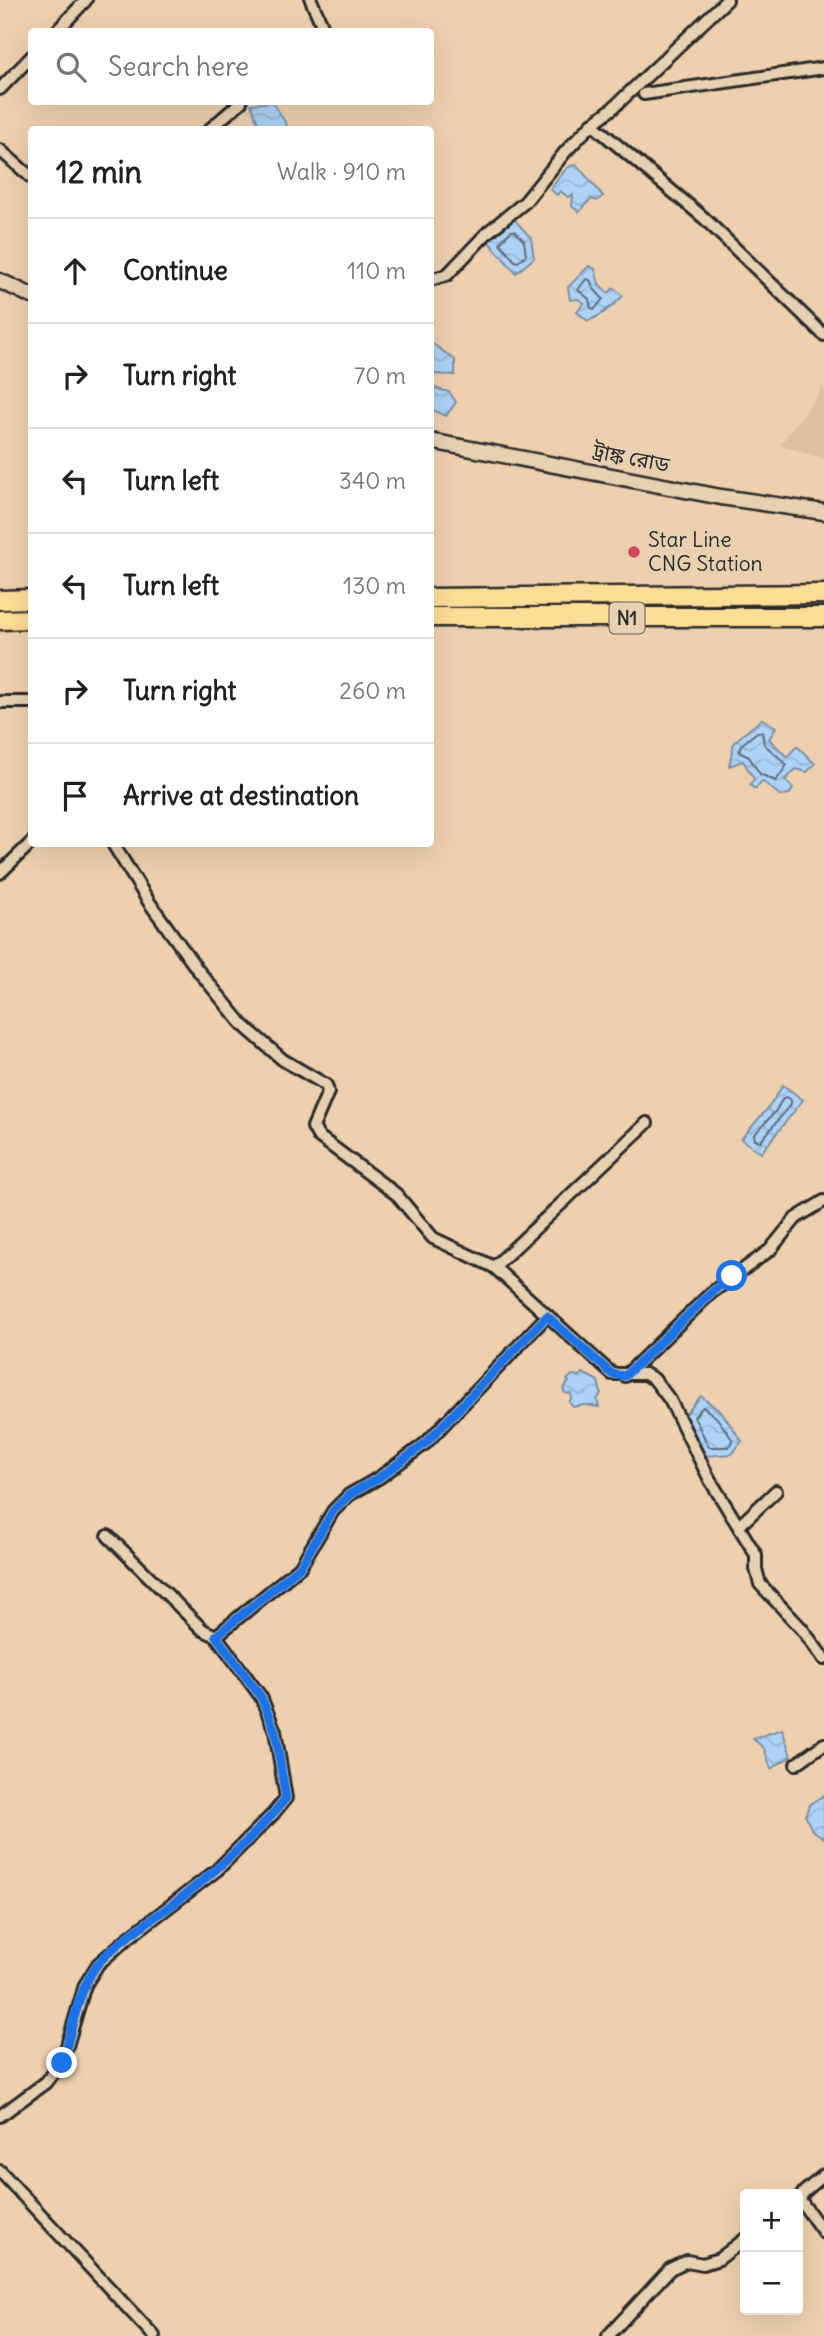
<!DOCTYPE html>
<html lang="en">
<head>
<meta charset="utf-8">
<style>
	body { margin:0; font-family:Delius,"Noto Sans Bengali",sans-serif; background:#f2f2f2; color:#202124 }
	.controls { position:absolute; right:21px; bottom:21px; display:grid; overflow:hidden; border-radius:7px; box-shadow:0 7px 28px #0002 }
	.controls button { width:63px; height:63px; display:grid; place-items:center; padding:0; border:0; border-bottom:2px solid #e0e0e0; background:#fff; color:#202124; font:35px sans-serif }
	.stop { position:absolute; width:21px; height:21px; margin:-16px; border:5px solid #1a73e8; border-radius:50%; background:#fff }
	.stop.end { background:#1a73e8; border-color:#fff; box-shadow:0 2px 7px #0008 }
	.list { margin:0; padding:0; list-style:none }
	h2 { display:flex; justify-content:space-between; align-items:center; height:91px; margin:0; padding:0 28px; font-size:30px }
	h2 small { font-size:23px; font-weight:400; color:#757577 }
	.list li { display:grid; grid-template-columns:46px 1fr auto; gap:21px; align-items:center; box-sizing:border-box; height:105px; padding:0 28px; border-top:2px solid #e0e0e0 }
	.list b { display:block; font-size:26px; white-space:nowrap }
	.list em { font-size:23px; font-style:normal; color:#757577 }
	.icon { flex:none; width:38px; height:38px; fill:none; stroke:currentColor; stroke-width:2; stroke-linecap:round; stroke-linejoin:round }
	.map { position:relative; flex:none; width:824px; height:2336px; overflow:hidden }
	.search { position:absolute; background:#fff; box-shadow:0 7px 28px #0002; left:28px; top:28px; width:406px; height:77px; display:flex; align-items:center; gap:18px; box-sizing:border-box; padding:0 24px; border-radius:7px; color:#757577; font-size:26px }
	.panel { position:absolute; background:#fff; box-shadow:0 7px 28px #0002; left:28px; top:126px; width:406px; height:721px; border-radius:7px }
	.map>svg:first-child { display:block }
	.built { fill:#dfc0a2 }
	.water { fill:url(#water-waves); stroke:#7a90a5; stroke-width:2 }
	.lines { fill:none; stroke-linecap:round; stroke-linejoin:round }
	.shore { stroke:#5f6e7d; stroke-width:2 }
	.minor-casing { stroke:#2b2b2b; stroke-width:16 }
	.secondary-casing { stroke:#2b2b2b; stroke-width:19 }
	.trunk-casing { stroke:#2b2b2b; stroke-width:23 }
	.minor { stroke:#e8d1b1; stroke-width:10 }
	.secondary { stroke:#e8d1b1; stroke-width:14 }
	.trunk { stroke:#fedd96; stroke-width:18 }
	.route { stroke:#1a73e8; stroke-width:9 }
	.poi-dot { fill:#d1495b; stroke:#e8d1b1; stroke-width:2.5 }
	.labels { text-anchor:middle; stroke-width:7; stroke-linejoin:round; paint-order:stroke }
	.shield { fill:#e8d1b1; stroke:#645d53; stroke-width:2 }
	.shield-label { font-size:19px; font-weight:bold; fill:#2b2b2b }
	.street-label { font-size:21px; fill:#2b2b2b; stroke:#e8d1b1 }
	.poi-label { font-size:21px; fill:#2b2b2b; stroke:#e8d1b1; text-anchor:start }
</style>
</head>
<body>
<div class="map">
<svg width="824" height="2336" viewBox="0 0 824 2336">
	<defs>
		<pattern id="water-waves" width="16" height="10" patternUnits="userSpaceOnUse" patternTransform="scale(1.75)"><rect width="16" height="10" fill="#aed3f7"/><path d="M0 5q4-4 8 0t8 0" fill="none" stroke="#96b5d4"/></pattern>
	</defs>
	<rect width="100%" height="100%" fill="#eed0af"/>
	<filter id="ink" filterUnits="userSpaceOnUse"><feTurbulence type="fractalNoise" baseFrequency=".0143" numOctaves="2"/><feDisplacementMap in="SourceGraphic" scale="14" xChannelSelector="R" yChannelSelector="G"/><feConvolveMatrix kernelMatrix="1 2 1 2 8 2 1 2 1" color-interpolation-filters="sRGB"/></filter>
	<g filter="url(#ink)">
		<path class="built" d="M 824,386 L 824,459 L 780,445 Z"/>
		<g class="water">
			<path d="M 273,102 L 289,129 L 273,129 L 258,123 L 251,104 Z"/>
			<path d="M 576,164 L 603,196 L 597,201 L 591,199 L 579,212 L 572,206 L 573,195 L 568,197 L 560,191 L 557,195 L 550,189 L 567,168 Z"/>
			<path d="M 514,219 L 531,238 L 534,258 L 516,273 L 488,241 Z"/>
			<path d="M 589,266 L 595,269 L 599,284 L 608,293 L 614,288 L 623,296 C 613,306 601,316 588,321 L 577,312 L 584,303 L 578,299 L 570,300 L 568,287 Z"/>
			<path d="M 430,342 L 455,360 L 455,375 L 431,374 Z"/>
			<path d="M 431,387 L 449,392 L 456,402 L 446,416 L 431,409 Z"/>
			<path d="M 762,719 L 776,727 L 769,739 L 787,757 L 797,746 L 815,764 L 807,772 L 796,769 L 785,780 L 793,788 L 790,794 L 781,796 L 762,781 L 755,789 L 750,785 L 754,779 L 743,761 L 729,766 L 734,742 Z"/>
			<path d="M 783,1085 L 803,1100 L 761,1153 L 741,1139 L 769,1107 Z"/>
			<path d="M 583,1373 L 598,1381 L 601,1393 L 597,1400 L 599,1407 L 585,1405 L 573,1407 L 569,1402 L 572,1398 L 571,1394 L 565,1393 L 563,1389 L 569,1382 L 567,1380 L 572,1375 L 580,1376 Z"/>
			<path d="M 701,1396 L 722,1413 L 742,1441 L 732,1454 L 706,1456 L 685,1415 Z"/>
			<path d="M 782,1729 L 791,1756 L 771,1769 L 764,1748 L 753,1739 Z"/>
			<path d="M 824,1795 L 824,1838 L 812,1830 L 805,1815 L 810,1804 Z"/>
		</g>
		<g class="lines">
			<g class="shore">
				<path d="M 511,231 L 515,231 L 524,241 L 526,255 L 518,262 L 515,261 L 500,243 Z"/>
				<path d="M 586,279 L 590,280 L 594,289 L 603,299 L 595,309 L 591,308 L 589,299 L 578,290 Z"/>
				<path d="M 757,732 L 762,732 L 764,744 L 787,765 L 776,781 L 760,774 L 749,757 L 739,752 L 741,745 Z"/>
				<path d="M 787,1097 L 791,1100 L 791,1104 L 761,1141 L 755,1140 L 754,1135 L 775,1112 L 783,1098 Z"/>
				<path d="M 703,1407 L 717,1418 L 732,1439 L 732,1442 L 728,1447 L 709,1447 L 694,1417 Z"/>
			</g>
			<g class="minor-casing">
				<g id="minor">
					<path d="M 311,0 L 325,32"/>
					<path d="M 56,32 L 86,0"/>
					<path d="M 0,89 L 32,56"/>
					<path d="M 644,94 L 824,68"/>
					<path d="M 592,124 L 704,218 L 824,335"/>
					<path d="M 209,130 L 241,102"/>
					<path d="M 0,150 L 32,178"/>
					<path d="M 430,280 L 447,275 L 488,232 L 525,202 L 566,151 L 592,124 L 613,108 L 727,0"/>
					<path d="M 0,702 L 32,702"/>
					<path d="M 113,844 L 149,902 L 197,969 L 243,1025 L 283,1060 L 326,1085 L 328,1092 L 313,1127 L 318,1136 L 396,1194 L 433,1238 L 494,1267 L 612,1374 L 645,1374 L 654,1379 L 670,1400 L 710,1480 L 756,1555 L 756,1569 L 760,1584 L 802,1629 L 824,1659"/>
					<path d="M 0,873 L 32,842"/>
					<path d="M 494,1267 L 647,1123"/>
					<path d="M 625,1376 L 711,1293 L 770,1250 L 796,1218 L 824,1201"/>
					<path d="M 739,1526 L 776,1491"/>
					<path d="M 216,1636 L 300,1567 L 333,1511 L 349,1495 L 380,1477 L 426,1443 L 547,1316"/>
					<path d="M 796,1764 L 824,1744"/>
					<path d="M 0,2116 L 45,2083 L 62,2063 L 85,1985 L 98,1964 L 128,1938 L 217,1870 L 273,1814 L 286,1798 L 275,1731 L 261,1697 L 216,1636 L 203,1630 L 108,1536"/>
					<path d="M 0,2171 L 154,2336"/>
					<path d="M 800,2200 L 824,2233"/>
					<path d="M 798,2201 L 804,2192 L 824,2175"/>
					<path d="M 608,2336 L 670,2269 L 687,2261 L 703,2264 L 719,2259 L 745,2239"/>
				</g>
			</g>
			<g class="secondary-casing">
				<g id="secondary">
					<path d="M 0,281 L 32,296"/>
					<path d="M 430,441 L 721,497 L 824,512"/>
				</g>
			</g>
			<g class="trunk-casing">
				<g id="trunk">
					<path d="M 430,598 L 824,594"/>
					<path d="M 0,600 L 32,599"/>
					<path d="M 430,617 L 824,617"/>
					<path d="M 0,620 L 32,619"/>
				</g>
			</g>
			<use href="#minor" class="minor"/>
			<use href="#secondary" class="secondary"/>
			<use href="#trunk" class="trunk"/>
		</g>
	</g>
	<g class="lines" filter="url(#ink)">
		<path class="route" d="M 62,2063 C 72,2031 77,1993 96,1966 C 111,1946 154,1918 176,1902 C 216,1871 254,1838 286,1798 L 275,1731 L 261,1697 L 216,1636 L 300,1567 L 333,1511 L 349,1495 L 380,1477 L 426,1443 L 547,1316 L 612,1374 L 625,1376 L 711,1293 L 732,1276"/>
	</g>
	<circle class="poi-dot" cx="634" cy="552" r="7"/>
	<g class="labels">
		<rect class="shield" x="609.5" y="602.5" width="35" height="31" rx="5"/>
		<g class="shield-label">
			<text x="627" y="625">N1</text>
		</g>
		<g class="street-label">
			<text transform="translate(631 458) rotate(11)" y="7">ট্রাঙ্ক রোড</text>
		</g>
		<g class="poi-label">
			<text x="648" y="547">Star Line<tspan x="648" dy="24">CNG Station</tspan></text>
		</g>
	</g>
</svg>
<div class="controls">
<button>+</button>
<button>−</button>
</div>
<div class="stop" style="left:732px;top:1276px"></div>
<div class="stop end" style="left:62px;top:2063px"></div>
<div class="search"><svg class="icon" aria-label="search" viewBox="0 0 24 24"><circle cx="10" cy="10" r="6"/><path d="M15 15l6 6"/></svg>Search here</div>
<section class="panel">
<h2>12 min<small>Walk · 910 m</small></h2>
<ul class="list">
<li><svg class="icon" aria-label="ahead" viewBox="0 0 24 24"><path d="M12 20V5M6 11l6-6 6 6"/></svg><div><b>Continue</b></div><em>110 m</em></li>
<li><svg class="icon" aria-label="right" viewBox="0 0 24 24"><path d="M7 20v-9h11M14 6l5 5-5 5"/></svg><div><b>Turn right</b></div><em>70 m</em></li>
<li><svg class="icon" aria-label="left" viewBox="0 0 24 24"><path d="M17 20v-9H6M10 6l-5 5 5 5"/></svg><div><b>Turn left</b></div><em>340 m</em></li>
<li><svg class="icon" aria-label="left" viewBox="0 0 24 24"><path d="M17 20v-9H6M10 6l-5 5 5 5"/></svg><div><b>Turn left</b></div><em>130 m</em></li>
<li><svg class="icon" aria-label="right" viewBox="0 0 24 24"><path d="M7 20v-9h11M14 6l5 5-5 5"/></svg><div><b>Turn right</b></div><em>260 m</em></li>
<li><svg class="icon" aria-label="arrive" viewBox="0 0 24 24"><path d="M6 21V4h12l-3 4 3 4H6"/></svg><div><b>Arrive at destination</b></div></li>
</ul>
</section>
</div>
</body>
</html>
